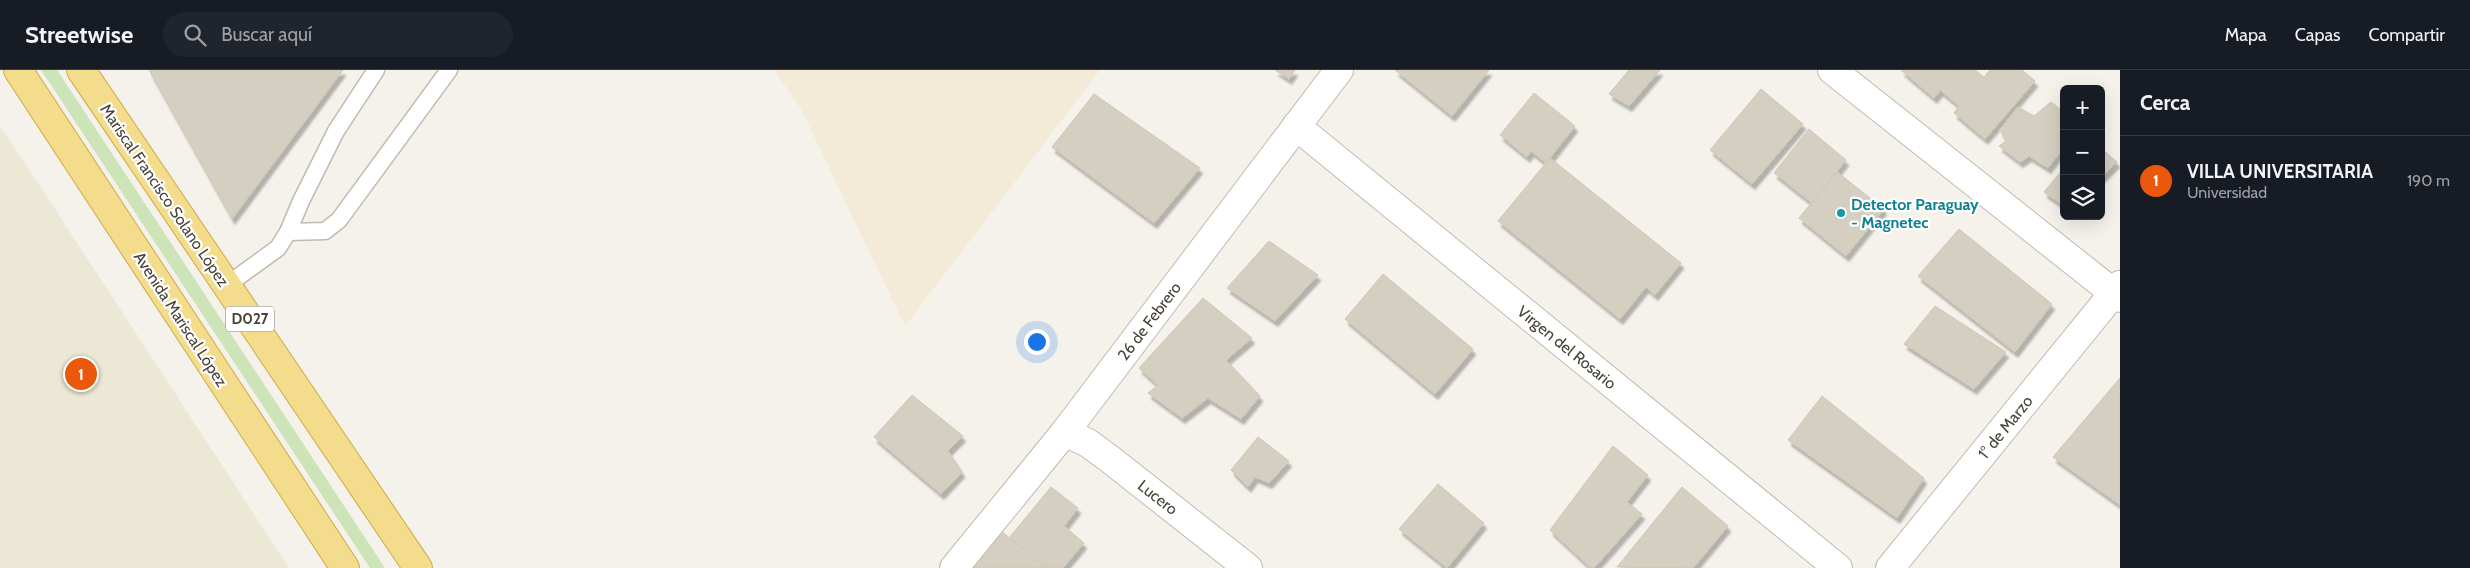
<!DOCTYPE html>
<html lang="es">
<head>
<meta charset="utf-8">
<style>
	body { margin:0; font-family:Cabin,sans-serif; background:#20242c; color:#f1f3f6 }
	.controls { position:absolute; right:15px; top:15px; display:grid; overflow:hidden; border-radius:8px; box-shadow:0 5px 20px #0002 }
	.controls button { width:45px; height:45px; display:grid; place-items:center; padding:0; border:0; border-bottom:1px solid #363941; background:#171b24; color:#f1f3f6; font:25px sans-serif }
	.you { position:absolute; left:1036px; top:271px; width:18px; height:18px; margin:-12px; border:4px solid #fff; border-radius:50%; background:#1a73e8; box-shadow:0 0 0 8px #1a73e833 }
	.badge { display:grid; place-items:center; width:32px; height:32px; border-radius:50%; background:#ea580c; color:#fff; font-size:16px; font-weight:700 }
	.pin { position:absolute; translate:-50% -50%; border:2px solid #fff; box-shadow:0 1px 5px #0006 }
	.list { margin:0; padding:0; list-style:none }
	h2 { display:flex; justify-content:space-between; align-items:center; height:65px; margin:0; padding:0 20px; font-size:21px }
	h2 small { font-size:16px; font-weight:400; color:#9ea1a6 }
	.list li { display:grid; grid-template-columns:32px 1fr auto; gap:15px; align-items:center; box-sizing:border-box; height:90px; padding:0 20px; border-top:1px solid #363941 }
	.list b { display:block; font-size:19px; white-space:nowrap }
	.list p { margin:0; font-size:16px; white-space:nowrap; color:#9ea1a6 }
	.list em { font-size:16px; font-style:normal; color:#9ea1a6 }
	.icon { flex:none; width:28px; height:28px; fill:none; stroke:currentColor; stroke-width:2; stroke-linecap:round; stroke-linejoin:round }
	.map { position:relative; flex:none; width:2120px; height:498px; overflow:hidden }
	header { display:flex; align-items:center; gap:30px; box-sizing:border-box; height:70px; padding:0 25px; background:#171b24; border-bottom:1px solid #363941 }
	header strong { font-size:24px }
	nav { display:flex; gap:28px; margin-inline-start:auto; font-size:18px }
	.search { width:350px; height:45px; background:#20242c; display:flex; align-items:center; gap:12px; box-sizing:border-box; padding:0 18px; border-radius:28px; color:#9ea1a6; font-size:19px }
	main { display:flex }
	aside { flex:1; background:#171b24 }
	.map>svg:first-child { display:block }
	.commercial { fill:#f4ead8 }
	.education { fill:#ece8d6 }
	.green { fill:#cce4b8 }
	.building { fill:#d5cfc1; stroke:#cfc7b5; filter:url(#shadow) }
	.lines { fill:none; stroke-linecap:round; stroke-linejoin:round }
	.service-casing { stroke:#bfbbae; stroke-width:19 }
	.minor-casing { stroke:#bfbbae; stroke-width:30 }
	.trunk-casing { stroke:#d1aa48; stroke-width:30 }
	.service { stroke:#fff; stroke-width:16 }
	.minor { stroke:#fff; stroke-width:28 }
	.trunk { stroke:#f4dc8d; stroke-width:28 }
	.culture-dot { fill:#0f9aa8; stroke:#fff; stroke-width:2 }
	.labels { text-anchor:middle; stroke-width:4.5; stroke-linejoin:round; paint-order:stroke }
	.shield { fill:#fff; stroke:#7f7b74; stroke-width:1 }
	.shield-label { font-size:15px; font-weight:bold; fill:#484339 }
	.street-label { font-size:16px; fill:#484339; stroke:#fff }
	.culture-label { font-size:16px; font-weight:bold; fill:#0d838f; stroke:#fff; text-anchor:start }
</style>
</head>
<body>
<header>
<strong>Streetwise</strong>
<div class="search"><svg class="icon" aria-label="search" viewBox="0 0 24 24"><circle cx="10" cy="10" r="6"/><path d="M15 15l6 6"/></svg>Buscar aquí</div>
<nav><a>Mapa</a><a>Capas</a><a>Compartir</a></nav>
</header>
<main>
<div class="map">
<svg width="2120" height="498" viewBox="0 0 2120 498">
	<defs>
		<filter id="shadow"><feDropShadow dx="3" dy="5.5" stdDeviation="1" flood-color="#0004"/></filter>
	</defs>
	<rect width="100%" height="100%" fill="#f4f2eb"/>
	<path class="commercial" d="M 774,0 L 1100,0 L 905,256 L 801,39 Z"/>
	<path class="education" d="M 0,56 L 36,110 L 289,498 L 0,498 Z"/>
	<path class="green" d="M 41,0 L 57,0 L 385,498 L 370,498 Z"/>
	<g class="building">
		<path d="M 149,0 L 343,0 L 232,149 Z"/>
		<path d="M 1275,0 L 1295,0 L 1289,9 Z"/>
		<path d="M 1395,0 L 1489,0 L 1452,46 Z"/>
		<path d="M 1629,0 L 1660,0 L 1629,36 L 1609,24 Z"/>
		<path d="M 1901,0 L 1957,0 L 1934,28 Z"/>
		<path d="M 1957,0 L 1975,0 L 1984,7 L 1990,0 L 2022,0 L 2035,11 L 1985,69 L 1954,43 L 1959,36 L 1940,20 Z"/>
		<path d="M 1761,19 L 1803,54 L 1752,114 L 1710,80 Z"/>
		<path d="M 1534,23 L 1575,56 L 1546,93 L 1531,81 L 1527,87 L 1500,65 Z"/>
		<path d="M 1094,24 L 1200,98 L 1154,153 L 1052,77 Z"/>
		<path d="M 2051,32 L 2064,42 L 2064,77 L 2048,98 L 2029,86 L 2020,92 L 1999,76 L 2006,71 L 2000,60 L 2018,37 L 2034,46 Z"/>
		<path d="M 1809,59 L 1846,90 L 1812,133 L 1774,103 Z"/>
		<path d="M 2101,78 L 2117,92 L 2101,108 Z"/>
		<path d="M 1550,88 L 1681,193 L 1655,225 L 1646,217 L 1620,249 L 1498,151 Z"/>
		<path d="M 2064,98 L 2064,136 L 2044,122 Z"/>
		<path d="M 1837,102 L 1884,139 L 1846,186 L 1799,148 Z"/>
		<path d="M 1959,159 L 2052,234 L 2015,282 L 1918,206 Z"/>
		<path d="M 1269,171 L 1318,205 L 1275,251 L 1227,218 Z"/>
		<path d="M 1383,204 L 1473,279 L 1435,324 L 1345,249 Z"/>
		<path d="M 1203,228 L 1252,268 L 1226,290 L 1260,326 L 1241,349 L 1208,328 L 1182,348 L 1148,323 L 1158,315 L 1139,298 Z"/>
		<path d="M 1935,236 L 2006,282 L 1974,319 L 1904,274 Z"/>
		<path d="M 2120,308 L 2120,435 L 2053,387 Z"/>
		<path d="M 912,325 L 963,366 L 948,381 L 962,402 L 941,424 L 874,367 Z"/>
		<path d="M 1822,326 L 1924,408 L 1897,448 L 1788,370 Z"/>
		<path d="M 1258,367 L 1289,391 L 1269,413 L 1255,407 L 1248,417 L 1231,400 Z"/>
		<path d="M 1613,376 L 1648,405 L 1627,432 L 1642,444 L 1594,498 L 1591,498 L 1550,460 Z"/>
		<path d="M 1438,414 L 1484,453 L 1447,498 L 1399,459 Z"/>
		<path d="M 1051,417 L 1078,438 L 1064,456 L 1084,473 L 1063,498 L 1046,498 L 1009,468 Z"/>
		<path d="M 1682,417 L 1728,456 L 1693,498 L 1617,497 Z"/>
		<path d="M 1000,460 L 1046,498 L 968,498 Z"/>
	</g>
	<g class="lines">
		<g class="service-casing">
			<g id="service">
				<path d="M 288,162 L 325,161 L 339,150 L 449,0"/>
				<path d="M 227,215 L 278,178 L 288,162 L 301,131 L 336,61 L 376,0"/>
			</g>
		</g>
		<g class="minor-casing">
			<g id="minor">
				<path d="M 1832,0 L 2120,228"/>
				<path d="M 1296,56 L 1838,498"/>
				<path d="M 1065,362 L 1088,373 L 1111,390 L 1248,498"/>
				<path d="M 954,498 L 1065,362 L 1339,0"/>
				<path d="M 1890,498 L 2120,215"/>
			</g>
		</g>
		<g class="trunk-casing">
			<g id="trunk">
				<path d="M 18,0 L 345,498"/>
				<path d="M 81,0 L 418,498"/>
			</g>
		</g>
		<use href="#service" class="service"/>
		<use href="#minor" class="minor"/>
		<use href="#trunk" class="trunk"/>
	</g>
	<circle class="culture-dot" cx="1841" cy="143" r="5"/>
	<g class="labels">
		<rect class="shield" x="226" y="236.5" width="48" height="25" rx="4"/>
		<g class="shield-label">
			<text x="250" y="254">D027</text>
		</g>
		<g class="street-label">
			<text transform="translate(165 125) rotate(56)" y="6">Mariscal Francisco Solano López</text>
			<text transform="translate(181 249) rotate(57)" y="6">Avenida Mariscal López</text>
			<text transform="translate(1149 251) rotate(-53)" y="6">26 de Febrero</text>
			<text transform="translate(1567 277) rotate(39)" y="6">Virgen del Rosario</text>
			<text transform="translate(2005 357) rotate(-51)" y="6">1° de Marzo</text>
			<text transform="translate(1158 427) rotate(38)" y="6">Lucero</text>
		</g>
		<g class="culture-label">
			<text x="1851" y="140">Detector Paraguay<tspan x="1851" dy="18">- Magnetec</tspan></text>
		</g>
	</g>
</svg>
<div class="controls">
<button>+</button>
<button>−</button>
<button><svg class="icon" aria-label="layers" viewBox="0 0 24 24"><path d="M12 4l9 5-9 5-9-5zM3 14l9 5 9-5"/></svg></button>
</div>
<div class="you"></div>
<div class="pin badge" style="left:81px;top:304px">1</div>
</div>
<aside>
<h2>Cerca<small></small></h2>
<ul class="list">
<li><span class="badge">1</span><div><b>VILLA UNIVERSITARIA</b><p>Universidad</p></div><em>190 m</em></li>
</ul>
</aside>
</main>
</body>
</html>
